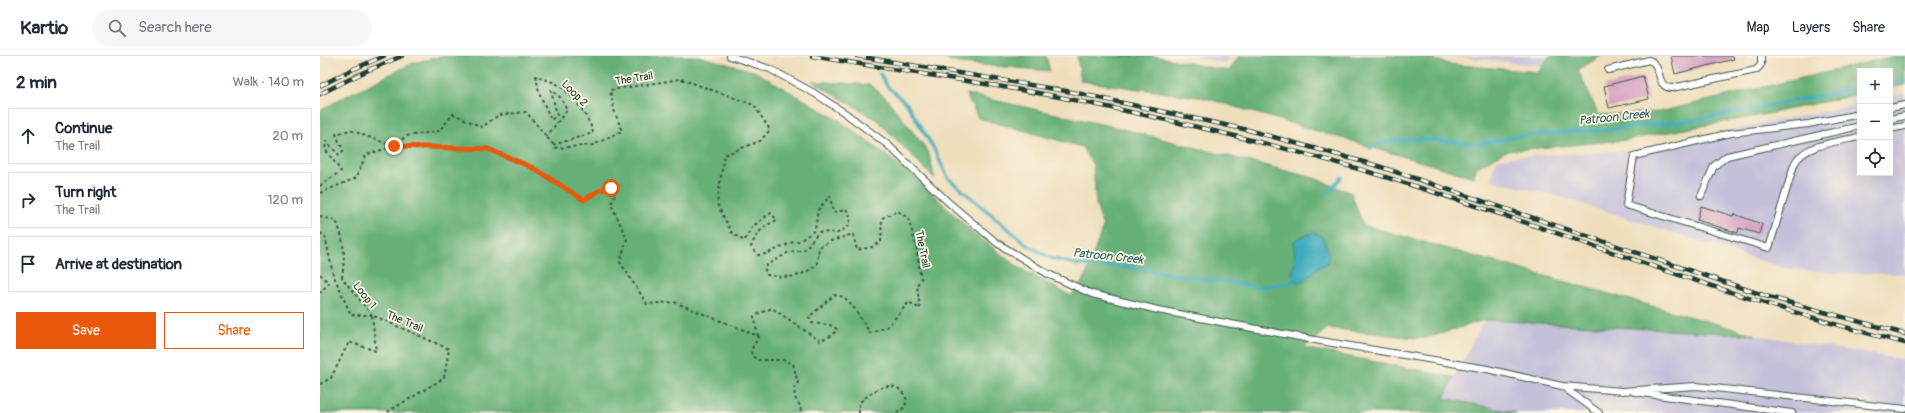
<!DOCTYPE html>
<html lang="en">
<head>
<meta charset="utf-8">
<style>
	body { margin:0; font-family:Pangolin,sans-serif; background:#f6f6f7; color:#1f2937 }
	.controls { position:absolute; right:12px; top:12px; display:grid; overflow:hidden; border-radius:0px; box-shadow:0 4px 16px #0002 }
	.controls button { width:36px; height:36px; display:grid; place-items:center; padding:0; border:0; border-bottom:1px solid #e0e1e3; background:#fff; color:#1f2937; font:20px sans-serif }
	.stop { position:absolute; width:12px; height:12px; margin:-9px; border:3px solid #ea580c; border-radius:50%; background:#fff }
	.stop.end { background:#ea580c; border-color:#fff; box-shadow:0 1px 4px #0008 }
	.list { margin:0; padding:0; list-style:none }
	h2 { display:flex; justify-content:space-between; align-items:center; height:52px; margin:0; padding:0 16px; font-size:17px }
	h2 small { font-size:13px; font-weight:400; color:#747a83 }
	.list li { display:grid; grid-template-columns:26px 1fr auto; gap:12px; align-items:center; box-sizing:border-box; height:56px; margin:0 8px 8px; padding:0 8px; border:1px solid #e0e1e3; border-radius:0px }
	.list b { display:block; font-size:15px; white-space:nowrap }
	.list p { margin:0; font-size:13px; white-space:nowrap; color:#747a83 }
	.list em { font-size:13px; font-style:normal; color:#747a83 }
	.actions { display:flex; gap:8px; padding:12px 16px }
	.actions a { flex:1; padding:9px 0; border:1px solid #ea580c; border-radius:0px; text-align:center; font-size:14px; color:#ea580c }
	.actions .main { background:#ea580c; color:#fff }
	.icon { flex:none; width:22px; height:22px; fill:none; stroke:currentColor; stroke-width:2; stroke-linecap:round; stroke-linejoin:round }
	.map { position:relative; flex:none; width:1585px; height:357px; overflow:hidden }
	header { display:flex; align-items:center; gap:24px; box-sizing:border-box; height:56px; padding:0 20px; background:#fff; border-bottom:1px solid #e0e1e3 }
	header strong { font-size:19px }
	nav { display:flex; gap:22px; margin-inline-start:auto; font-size:14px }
	.search { width:280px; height:36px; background:#f6f6f7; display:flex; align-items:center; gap:10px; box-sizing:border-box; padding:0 14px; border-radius:22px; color:#747a83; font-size:15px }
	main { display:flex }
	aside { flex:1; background:#fff }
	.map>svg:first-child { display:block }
	.industrial { fill:#c5c0da }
	.forest { fill:#66b077; stroke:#427656 }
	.water { fill:#3fabbe; stroke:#2f7479 }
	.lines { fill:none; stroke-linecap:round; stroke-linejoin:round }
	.stream { stroke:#3fabbe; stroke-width:3.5 }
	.building { fill:#d7a0c1 }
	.lane-casing { stroke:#3e5548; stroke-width:8 }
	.path { stroke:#3e5548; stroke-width:2; stroke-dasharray:3 3; stroke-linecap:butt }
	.lane { stroke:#fff; stroke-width:6 }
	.rail-casing { stroke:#1f3d34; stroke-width:4.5 }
	.rail { stroke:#fcf5e5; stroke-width:3; stroke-dasharray:9; stroke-linecap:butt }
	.route { stroke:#ea580c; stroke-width:5 }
	.labels { text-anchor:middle; stroke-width:3.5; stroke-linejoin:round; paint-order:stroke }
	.street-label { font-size:11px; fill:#1f3d34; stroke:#fcf5e5 }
	.water-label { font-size:12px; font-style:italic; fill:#295e5d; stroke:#fcf5e5 }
</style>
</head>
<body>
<header>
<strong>Kartio</strong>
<div class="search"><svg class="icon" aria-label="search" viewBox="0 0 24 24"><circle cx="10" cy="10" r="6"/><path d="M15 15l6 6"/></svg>Search here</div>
<nav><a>Map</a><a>Layers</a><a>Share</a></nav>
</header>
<main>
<aside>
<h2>2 min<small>Walk · 140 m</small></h2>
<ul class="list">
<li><svg class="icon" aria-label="ahead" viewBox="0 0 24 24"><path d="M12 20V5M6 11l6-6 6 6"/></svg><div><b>Continue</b><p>The Trail</p></div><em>20 m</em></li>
<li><svg class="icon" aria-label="right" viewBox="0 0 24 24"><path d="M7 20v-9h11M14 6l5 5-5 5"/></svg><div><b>Turn right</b><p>The Trail</p></div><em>120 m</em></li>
<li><svg class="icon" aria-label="arrive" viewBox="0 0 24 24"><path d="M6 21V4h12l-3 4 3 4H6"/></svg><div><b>Arrive at destination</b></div></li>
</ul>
<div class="actions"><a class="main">Save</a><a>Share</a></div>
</aside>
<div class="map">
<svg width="1585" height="357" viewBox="0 0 1585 357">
	<rect width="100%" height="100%" fill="#fcf5e5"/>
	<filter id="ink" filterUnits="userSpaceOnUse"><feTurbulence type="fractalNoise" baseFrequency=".025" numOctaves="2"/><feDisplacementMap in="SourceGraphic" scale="8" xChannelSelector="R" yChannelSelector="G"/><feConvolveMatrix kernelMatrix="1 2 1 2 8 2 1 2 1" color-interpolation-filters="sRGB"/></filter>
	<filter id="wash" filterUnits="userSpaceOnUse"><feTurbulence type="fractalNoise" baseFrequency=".012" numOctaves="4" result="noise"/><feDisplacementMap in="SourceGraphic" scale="16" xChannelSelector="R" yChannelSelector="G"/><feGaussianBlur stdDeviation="0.9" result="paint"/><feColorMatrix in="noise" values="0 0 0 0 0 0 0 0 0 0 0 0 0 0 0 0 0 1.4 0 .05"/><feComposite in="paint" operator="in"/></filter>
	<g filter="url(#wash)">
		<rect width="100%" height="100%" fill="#eedebc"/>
		<g class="industrial">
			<path d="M 871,0 L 909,0 L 906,8 Z"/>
			<path d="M 1133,0 L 1256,0 L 1235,9 L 1222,10 Z"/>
			<path d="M 1585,37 L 1585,218 L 1514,217 L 1464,212 L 1244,142 L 1170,124 L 1177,104 L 1190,101 L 1313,94 L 1540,48 L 1540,117 L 1570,117 L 1570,41 Z"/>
			<path d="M 1164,264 L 1436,279 L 1585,304 L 1585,357 L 1197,357 L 1124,342 Z"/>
		</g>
		<g class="forest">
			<path d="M 123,0 L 378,0 L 434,15 L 519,64 L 594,120 L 653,177 L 700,212 L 751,240 L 765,222 L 783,171 L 776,148 L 773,109 L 762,91 L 658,62 L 646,38 L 799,72 L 994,122 L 1031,137 L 1043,169 L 1436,279 L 1164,264 L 1104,283 L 1008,272 L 984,292 L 1134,321 L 1124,342 L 1197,357 L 0,357 L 0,55 L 20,43 L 93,7 Z"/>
			<path d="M 623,0 L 726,0 L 730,15 L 629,6 Z"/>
			<path d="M 757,0 L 833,0 L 909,15 L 919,0 L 1104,0 L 1128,8 L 1218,16 L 1230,0 L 1281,0 L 1258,14 L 1279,59 L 1339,56 L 1574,0 L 1585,0 L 1585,29 L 1570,32 L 1570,15 L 1540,15 L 1540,38 L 1447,58 L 1306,84 L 1186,95 L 1157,111 L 1153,121 L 885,42 L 761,25 Z"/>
			<path d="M 492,25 L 550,29 L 566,42 L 608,95 L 615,123 L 557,64 Z"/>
		</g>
		<path class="water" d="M 993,177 L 1001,179 C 1005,186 1011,200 1007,206 C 1005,210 999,210 996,213 C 990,218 988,224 979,226 L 976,224 L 972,219 L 975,204 L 974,185 L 982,180 Z"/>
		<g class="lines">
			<g class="stream">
				<path d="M 560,18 L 568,31 L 587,48 L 613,91 L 628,122 L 706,188 L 730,202 L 759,209 L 807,211 L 938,231 L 971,227 L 976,219"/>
				<path d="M 1570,28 L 1585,25"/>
				<path d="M 1050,92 L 1066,85 L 1099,83 L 1159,88 L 1198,80 L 1304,72 L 1380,63 L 1540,32"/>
				<path d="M 1008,136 L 1022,121"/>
			</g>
		</g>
		<g id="blocks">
			<g class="building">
				<path d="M 1351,0 L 1413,0 L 1414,3 L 1355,18 Z"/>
				<path d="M 1323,20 L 1329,43 L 1289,52 L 1284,30 Z"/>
				<path d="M 1381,150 L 1413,160 L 1414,158 L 1442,168 L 1439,178 L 1419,172 L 1418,177 L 1377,164 Z"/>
			</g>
		</g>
	</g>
	<g filter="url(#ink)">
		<use href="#blocks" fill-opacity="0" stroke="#3e5548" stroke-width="1"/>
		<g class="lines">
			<g class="lane-casing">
				<g id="lane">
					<path d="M 410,0 L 450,13 L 494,37 L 525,57 L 568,89 L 628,146 L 677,187 L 728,218 L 772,238 L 838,254 L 995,284 L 1167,313 L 1242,330 L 1302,335 L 1376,330 L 1585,353"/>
					<path d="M 1288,14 L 1329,4 C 1343,9 1335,32 1352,32 L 1436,14 L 1441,9 L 1441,0"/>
					<path d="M 1570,52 L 1585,49"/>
					<path d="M 1540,58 L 1488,68 L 1411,77 L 1314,100 L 1306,149 L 1449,192 L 1474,109 C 1482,88 1521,85 1540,81"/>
					<path d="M 1570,63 L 1585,60"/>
					<path d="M 1570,73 L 1585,70"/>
					<path d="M 1381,140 L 1394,110 L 1407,100 L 1540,70"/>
					<path d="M 1242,330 L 1279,357"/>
					<path d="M 1314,336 L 1472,357"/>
				</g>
			</g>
			<g class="path">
				<path d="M 226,81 L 247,54 L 241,42 L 231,34 L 237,59 L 231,64 L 219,36 L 216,20 C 223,23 231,25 237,28 C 252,38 269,60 273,77 L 233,89"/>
				<path d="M 0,130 L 21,115 L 5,93 L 6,85 L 19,99 L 23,95 L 16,78 L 30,74 L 73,90"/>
				<path d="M 0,137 L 36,122 L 46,99 L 74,90 L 168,93 L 213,112 L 264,144 L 280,134 L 291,132 L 296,136 L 291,148 L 307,183 L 300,206 L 327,248 L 354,246 L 438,280 L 434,260 L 452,252 L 500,285 L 513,279 L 517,273 L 510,269 L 492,267 L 489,261 L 514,239 L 524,241 L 532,249 L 550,277 L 567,271 L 589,246 L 600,253 L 597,229 L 601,223 L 596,189 L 588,162 L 578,155 L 562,162 L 561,186 L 552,191 L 537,194 L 533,178 L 511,185 L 499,191 L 497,208 C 480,223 468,222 447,219 L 444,211 L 469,196 L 484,194 L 499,176 L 518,177 L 529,170 L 531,162 L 527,154 L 513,156 L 510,140 L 498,154 L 495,174 L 480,185 L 473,186 L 446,198 L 438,199 L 431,191 C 437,176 443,170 457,164 L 451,157 L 433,170 L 424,185 L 412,177 L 397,148 L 404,99 L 440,85 L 450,74 L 434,49 L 361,23 L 290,34 L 294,54 L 302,75 L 273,89 L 236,92 L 206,56 L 179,59 L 162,71 L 133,58 L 119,75 L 86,80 L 74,90"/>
				<path d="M 0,160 L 16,165 C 25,184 25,201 22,222 L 52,259"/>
				<path d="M 0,177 L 5,180 L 13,218 L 31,259 L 52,259"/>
				<path d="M 0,218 L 9,227 L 0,237"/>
				<path d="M 438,280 L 439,282 L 433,289 L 431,299 L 438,304 L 463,304 L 473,308 L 478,327 L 474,332 L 475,342 L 481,351 L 480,357"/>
				<path d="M 0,328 L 11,322 L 29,286 L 56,295 L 52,259 L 129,293 L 124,322 L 66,357"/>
				<path d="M 539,357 L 539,347 C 553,334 576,318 587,344 L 585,351 L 577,357"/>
			</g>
			<use href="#lane" class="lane"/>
			<g class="rail-casing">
				<g id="rail">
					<path d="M 492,0 C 573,14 654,25 734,40 C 834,60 934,83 1032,111 C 1218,165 1397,240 1585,287"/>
					<path d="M 537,0 L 752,36 L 928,74 L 1058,110 L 1449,241 L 1585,278"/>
					<path d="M 0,30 L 29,15 L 64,0"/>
					<path d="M 0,38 L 44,16 L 82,0"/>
				</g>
			</g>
			<use href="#rail" class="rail"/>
		</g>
	</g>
	<g class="lines" filter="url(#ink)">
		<path class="route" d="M 74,90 L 168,93 L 213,112 L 264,144 L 280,134 L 291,132"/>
	</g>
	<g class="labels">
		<g class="street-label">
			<text transform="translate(314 22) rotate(-9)" y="4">The Trail</text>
			<text transform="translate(255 37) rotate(45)" y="4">Loop 2</text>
			<text transform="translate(603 193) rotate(79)" y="4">The Trail</text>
			<text transform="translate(45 239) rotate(52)" y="4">Loop 1</text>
			<text transform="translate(85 265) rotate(23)" y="4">The Trail</text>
		</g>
		<g class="water-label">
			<text transform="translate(1294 61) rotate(-6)" y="4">Patroon Creek</text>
			<text transform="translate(788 200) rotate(6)" y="4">Patroon Creek</text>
		</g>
	</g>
</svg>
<div class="controls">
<button>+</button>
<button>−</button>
<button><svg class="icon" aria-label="locate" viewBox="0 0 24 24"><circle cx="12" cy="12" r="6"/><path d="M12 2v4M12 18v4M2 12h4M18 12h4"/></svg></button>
</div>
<div class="stop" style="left:291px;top:132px"></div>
<div class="stop end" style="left:74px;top:90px"></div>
</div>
</main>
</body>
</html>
